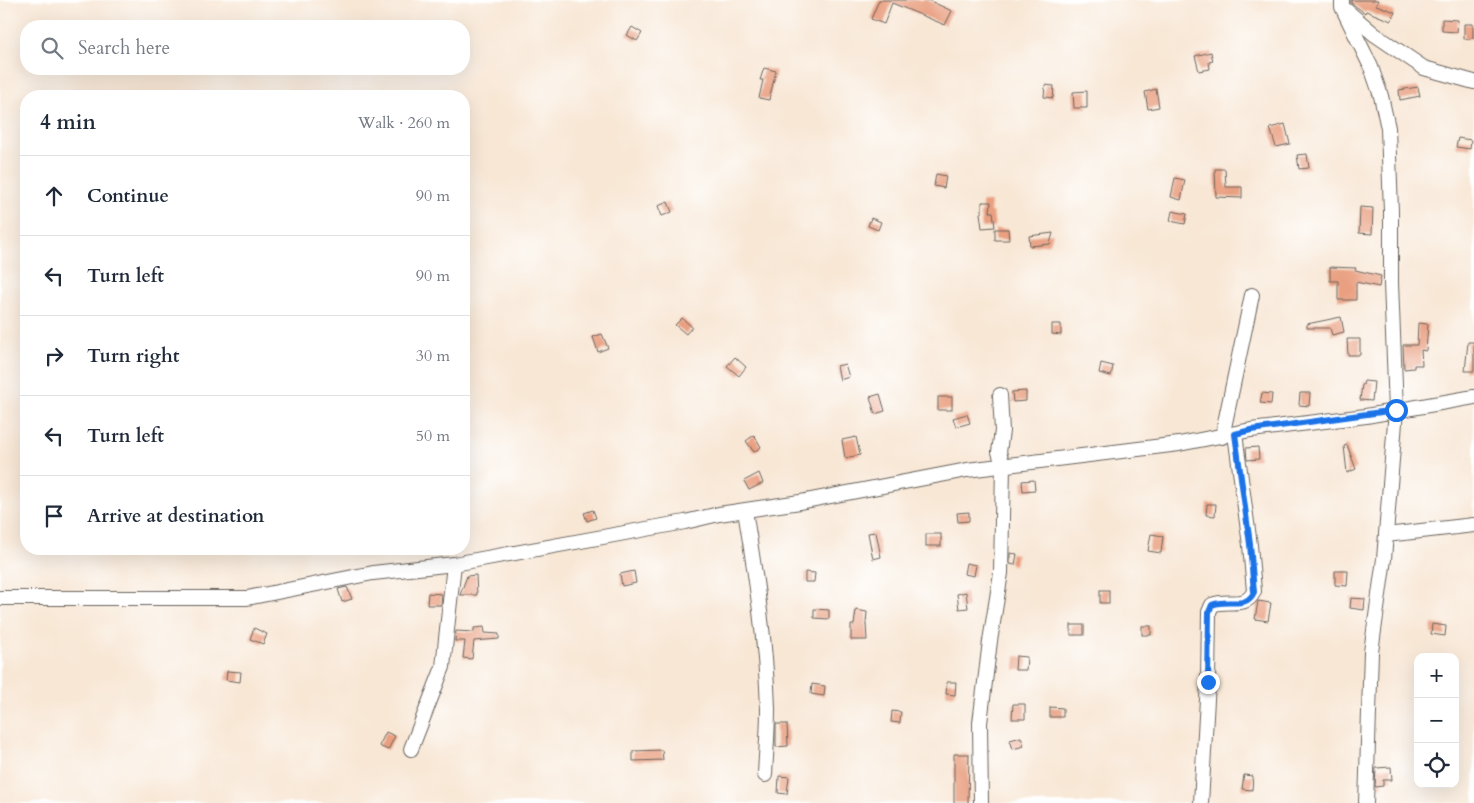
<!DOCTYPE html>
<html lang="en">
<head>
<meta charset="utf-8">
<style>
	body { margin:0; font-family:Cardo,serif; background:#f6f6f7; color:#1f2937 }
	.controls { position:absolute; right:15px; bottom:15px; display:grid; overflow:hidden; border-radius:10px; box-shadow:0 5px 20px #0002 }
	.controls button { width:45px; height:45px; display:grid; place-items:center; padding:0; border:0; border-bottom:1px solid #e0e1e3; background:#fff; color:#1f2937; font:25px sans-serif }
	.stop { position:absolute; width:15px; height:15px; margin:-11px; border:4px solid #1a73e8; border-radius:50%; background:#fff }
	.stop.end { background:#1a73e8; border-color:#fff; box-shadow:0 1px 5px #0008 }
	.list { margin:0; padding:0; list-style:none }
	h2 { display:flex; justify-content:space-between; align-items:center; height:65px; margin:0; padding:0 20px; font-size:21px }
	h2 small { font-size:16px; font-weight:400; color:#747a83 }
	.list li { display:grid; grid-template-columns:32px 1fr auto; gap:15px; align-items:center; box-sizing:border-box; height:80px; padding:0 20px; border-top:1px solid #e0e1e3 }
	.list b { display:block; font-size:19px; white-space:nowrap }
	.list em { font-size:16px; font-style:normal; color:#747a83 }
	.icon { flex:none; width:28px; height:28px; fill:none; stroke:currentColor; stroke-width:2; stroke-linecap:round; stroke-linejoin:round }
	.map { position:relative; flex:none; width:1474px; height:803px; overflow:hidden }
	.search { position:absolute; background:#fff; box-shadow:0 5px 20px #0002; left:20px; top:20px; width:450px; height:55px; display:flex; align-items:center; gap:12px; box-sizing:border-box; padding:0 18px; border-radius:20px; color:#747a83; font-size:19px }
	.panel { position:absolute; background:#fff; box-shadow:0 5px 20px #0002; left:20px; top:90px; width:450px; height:465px; border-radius:20px }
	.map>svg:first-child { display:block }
	.building { fill:#e99f80 }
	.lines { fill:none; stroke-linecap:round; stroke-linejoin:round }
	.street-casing { stroke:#69635d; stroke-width:16 }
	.street { stroke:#fff; stroke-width:14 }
	.route { stroke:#1a73e8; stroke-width:6 }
</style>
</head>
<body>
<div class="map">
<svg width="1474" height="803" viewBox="0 0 1474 803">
	<rect width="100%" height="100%" fill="#fff"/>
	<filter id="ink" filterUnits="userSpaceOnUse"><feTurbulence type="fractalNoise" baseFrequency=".02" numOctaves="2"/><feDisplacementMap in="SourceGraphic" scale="10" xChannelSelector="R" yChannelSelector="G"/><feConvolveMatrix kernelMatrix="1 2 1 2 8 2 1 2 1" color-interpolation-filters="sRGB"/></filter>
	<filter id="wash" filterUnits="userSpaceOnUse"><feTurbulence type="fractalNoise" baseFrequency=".0096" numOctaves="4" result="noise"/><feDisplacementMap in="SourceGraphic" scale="20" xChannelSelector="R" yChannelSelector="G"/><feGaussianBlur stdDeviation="1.12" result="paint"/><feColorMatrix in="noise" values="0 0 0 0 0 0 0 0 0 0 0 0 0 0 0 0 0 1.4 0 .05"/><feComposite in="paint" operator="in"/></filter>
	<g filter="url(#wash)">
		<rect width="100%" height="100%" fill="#f8e7d5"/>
		<g id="blocks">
			<g class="building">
				<path d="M 879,0 L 928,0 L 952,11 L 945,25 L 892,3 L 884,24 L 871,19 Z"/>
				<path d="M 1351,0 L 1378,0 L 1376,5 L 1395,12 L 1391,21 L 1366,11 L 1365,13 L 1351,3 Z"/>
				<path d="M 1442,19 L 1458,20 L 1457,32 L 1442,31 Z"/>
				<path d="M 1464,24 L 1473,24 L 1473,38 L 1464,39 Z"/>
				<path d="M 632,27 L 642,33 L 637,41 L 627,35 Z"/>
				<path d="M 1211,52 L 1213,61 L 1209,62 L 1210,69 L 1199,71 L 1195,56 Z"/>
				<path d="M 764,68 L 776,71 L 769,100 L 759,98 L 763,80 L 760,80 Z"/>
				<path d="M 1045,85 L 1054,86 L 1053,98 L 1044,97 Z"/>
				<path d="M 1418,87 L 1420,96 L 1400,100 L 1399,90 Z"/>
				<path d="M 1156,89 L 1159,107 L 1148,109 L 1145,92 Z"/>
				<path d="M 1087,91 L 1087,108 L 1074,108 L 1073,92 Z"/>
				<path d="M 1285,124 L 1290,144 L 1276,147 L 1270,128 Z"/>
				<path d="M 1458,138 L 1471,140 L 1470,149 L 1456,147 Z"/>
				<path d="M 1307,154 L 1309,168 L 1299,169 L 1297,155 Z"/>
				<path d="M 1215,169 L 1225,169 L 1226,187 L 1242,187 L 1242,198 L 1216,197 Z"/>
				<path d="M 936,174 L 946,176 L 944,188 L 934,186 Z"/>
				<path d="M 1175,178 L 1185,180 L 1181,200 L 1171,197 Z"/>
				<path d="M 668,202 L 672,212 L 662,216 L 658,206 Z"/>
				<path d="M 982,202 L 991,202 L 990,212 L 993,212 L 995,227 L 982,228 L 980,213 L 982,213 Z"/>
				<path d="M 1360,207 L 1373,208 L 1372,234 L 1359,233 Z"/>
				<path d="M 1172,211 L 1187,214 L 1185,224 L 1170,221 Z"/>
				<path d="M 871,218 L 881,222 L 878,230 L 868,226 Z"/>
				<path d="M 995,229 L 1008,229 L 1009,240 L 995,240 Z"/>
				<path d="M 1053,233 L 1050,244 L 1030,246 L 1029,236 Z"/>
				<path d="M 1330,267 L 1356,268 L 1355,270 L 1381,276 L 1379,287 L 1356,282 L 1356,300 L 1338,300 L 1338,281 L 1330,281 Z"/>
				<path d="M 1341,317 L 1344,332 L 1332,335 L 1330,328 L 1307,328 L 1307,324 Z"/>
				<path d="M 682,318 L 692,327 L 686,334 L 675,325 Z"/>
				<path d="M 1418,323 L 1428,324 L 1426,351 L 1421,350 L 1422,365 L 1414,365 L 1414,368 L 1404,369 L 1403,345 L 1417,345 Z"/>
				<path d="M 1052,324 L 1061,324 L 1061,335 L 1052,334 Z"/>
				<path d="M 602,334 L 608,348 L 598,352 L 593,337 Z"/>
				<path d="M 1347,339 L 1360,339 L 1360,355 L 1348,355 Z"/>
				<path d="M 1468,342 L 1474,342 L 1474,371 L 1465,371 Z"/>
				<path d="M 735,357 L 746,367 L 739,376 L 727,366 Z"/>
				<path d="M 1101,363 L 1113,366 L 1111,376 L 1099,373 Z"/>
				<path d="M 845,364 L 849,377 L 840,380 L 837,366 Z"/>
				<path d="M 1364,381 L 1374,382 L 1372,401 L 1360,400 L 1362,385 L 1363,385 Z"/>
				<path d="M 1026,391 L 1026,401 L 1013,402 L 1012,392 Z"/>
				<path d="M 1262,393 L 1272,394 L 1271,404 L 1260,403 Z"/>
				<path d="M 1300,393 L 1310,393 L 1309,406 L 1299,405 Z"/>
				<path d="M 880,394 L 885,411 L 875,414 L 870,397 Z"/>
				<rect x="938" y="397" width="14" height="13"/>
				<path d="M 967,414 L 970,423 L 956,427 L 953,418 Z"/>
				<path d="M 754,435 L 761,447 L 754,452 L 746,441 Z"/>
				<path d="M 856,437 L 860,455 L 845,458 L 842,440 Z"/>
				<path d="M 1347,445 L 1356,469 L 1347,473 L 1344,446 Z"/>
				<path d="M 1258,447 L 1259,459 L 1247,460 L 1246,448 Z"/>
				<path d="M 759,473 L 763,483 L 749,490 L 744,481 Z"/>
				<path d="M 1034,480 L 1035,490 L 1023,491 L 1022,481 Z"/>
				<path d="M 1207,504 L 1216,504 L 1215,516 L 1206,515 Z"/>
				<path d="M 593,510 L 596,518 L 587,521 L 584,513 Z"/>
				<path d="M 969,512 L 969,521 L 958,522 L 957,513 Z"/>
				<path d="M 876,532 L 881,557 L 873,559 L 868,533 Z"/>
				<rect x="926" y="534" width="15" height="12"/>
				<path d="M 1151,534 L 1163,536 L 1161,553 L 1148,551 Z"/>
				<path d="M 1010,553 L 1017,554 L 1015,565 L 1010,564 Z"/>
				<path d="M 966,563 L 976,565 L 974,576 L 964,574 Z"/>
				<path d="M 634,571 L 636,583 L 622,586 L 620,574 Z"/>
				<path d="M 1335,571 L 1348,571 L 1347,586 L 1335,585 Z"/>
				<path d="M 805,572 L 815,573 L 814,582 L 805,582 Z"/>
				<path d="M 476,575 L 477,595 L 460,595 L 467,576 Z"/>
				<path d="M 347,587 L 352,599 L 342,602 L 338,589 Z"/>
				<rect x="1100" y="590" width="9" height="13"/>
				<path d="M 966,592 L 968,608 L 959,609 L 957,594 Z"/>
				<path d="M 428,593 L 442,594 L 441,605 L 427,605 Z"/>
				<path d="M 1351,598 L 1365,599 L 1364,610 L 1350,608 Z"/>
				<path d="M 1258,601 L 1271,603 L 1268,621 L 1255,619 Z"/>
				<path d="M 814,609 L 829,610 L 829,619 L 814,618 Z"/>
				<path d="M 856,610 L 867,612 L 866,624 L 867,640 L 851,640 L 851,625 L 854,625 Z"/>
				<path d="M 1432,624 L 1446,626 L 1445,636 L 1431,634 Z"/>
				<rect x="1071" y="625" width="13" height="10"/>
				<rect x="1142" y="626" width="9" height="9"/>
				<path d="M 484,627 L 485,633 L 499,634 L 499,639 L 474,641 L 472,659 L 463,658 L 465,641 L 455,641 L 456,631 L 474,632 L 474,628 Z"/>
				<path d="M 254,628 L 267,634 L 263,644 L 250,639 Z"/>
				<path d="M 1016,656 L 1027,657 L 1026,670 L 1015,670 Z"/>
				<path d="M 227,671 L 241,672 L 240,682 L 226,680 Z"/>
				<path d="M 947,682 L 956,682 L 955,695 L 946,694 Z"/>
				<path d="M 812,684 L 825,686 L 824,696 L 811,694 Z"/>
				<path d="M 1013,704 L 1025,704 L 1025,719 L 1012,719 Z"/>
				<path d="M 1050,707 L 1063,708 L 1063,717 L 1050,717 Z"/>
				<path d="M 892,711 L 901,712 L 900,723 L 891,722 Z"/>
				<path d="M 776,724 L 787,724 L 788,746 L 776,747 Z"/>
				<path d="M 386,732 L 395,736 L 388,750 L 379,746 Z"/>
				<path d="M 1021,737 L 1024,746 L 1013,749 L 1010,740 Z"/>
				<path d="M 662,750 L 663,760 L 633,761 L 633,751 Z"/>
				<path d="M 954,754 L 969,754 L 968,803 L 954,803 Z"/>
				<path d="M 1391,767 L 1392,780 L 1383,780 L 1383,786 L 1375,787 L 1376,768 Z"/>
				<path d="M 1244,775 L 1253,776 L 1252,790 L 1242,789 Z"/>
				<path d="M 779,776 L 789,777 L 787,794 L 778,793 Z"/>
			</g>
		</g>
	</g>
	<g filter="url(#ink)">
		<use href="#blocks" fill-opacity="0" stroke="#69635d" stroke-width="1"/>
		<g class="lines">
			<g class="street-casing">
				<g id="street">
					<path d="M 1342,0 L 1342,7 L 1371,67 L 1381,96 L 1388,128 L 1391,211 L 1391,283 L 1396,410 L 1384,559 L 1371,652 L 1366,803"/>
					<path d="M 1346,10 L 1374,34 L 1424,68 L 1474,82"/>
					<path d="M 1222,437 L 1252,295"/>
					<path d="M 745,511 C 756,577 766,643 768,709 C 768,731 766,753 765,775"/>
					<path d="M 1386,535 L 1474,525"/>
					<path d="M 0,598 L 247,598 L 373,573 L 454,564 L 685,522 L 719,514 L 800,502 L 967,470 L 1179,444 L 1251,430 L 1366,416 L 1474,397"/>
					<path d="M 411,749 L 443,667 L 454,564"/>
					<path d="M 981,803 L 980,723 L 990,641 L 1001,573 L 1003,465 L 999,452 L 1002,431 L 1000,395"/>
					<path d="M 1201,803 L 1208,682 L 1209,612 L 1212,605 C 1228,598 1246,610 1254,591 L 1250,545 L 1235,434"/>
				</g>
			</g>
			<use href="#street" class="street"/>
		</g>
	</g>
	<g class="lines" filter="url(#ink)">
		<path class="route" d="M 1208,682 L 1209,612 L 1212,605 C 1228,598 1246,610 1254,592 L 1250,544 L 1235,434 L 1251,430 L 1396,410"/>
	</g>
</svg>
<div class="controls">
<button>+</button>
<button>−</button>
<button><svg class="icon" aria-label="locate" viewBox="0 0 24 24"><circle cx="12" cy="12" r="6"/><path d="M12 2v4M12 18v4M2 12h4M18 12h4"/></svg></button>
</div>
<div class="stop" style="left:1396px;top:410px"></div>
<div class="stop end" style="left:1208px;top:682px"></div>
<div class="search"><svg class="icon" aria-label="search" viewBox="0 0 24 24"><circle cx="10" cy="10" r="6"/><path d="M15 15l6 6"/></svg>Search here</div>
<section class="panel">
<h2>4 min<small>Walk · 260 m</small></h2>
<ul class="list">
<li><svg class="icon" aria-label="ahead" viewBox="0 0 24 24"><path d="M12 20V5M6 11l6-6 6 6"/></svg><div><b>Continue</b></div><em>90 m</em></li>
<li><svg class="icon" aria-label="left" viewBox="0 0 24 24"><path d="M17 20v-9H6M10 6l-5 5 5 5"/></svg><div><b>Turn left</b></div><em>90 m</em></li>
<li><svg class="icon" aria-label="right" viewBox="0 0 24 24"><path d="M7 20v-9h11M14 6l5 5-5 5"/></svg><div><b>Turn right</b></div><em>30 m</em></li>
<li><svg class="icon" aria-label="left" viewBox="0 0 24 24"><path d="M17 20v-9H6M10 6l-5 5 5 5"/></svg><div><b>Turn left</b></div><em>50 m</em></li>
<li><svg class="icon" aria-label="arrive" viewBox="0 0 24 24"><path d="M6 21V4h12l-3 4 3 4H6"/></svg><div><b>Arrive at destination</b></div></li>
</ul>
</section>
</div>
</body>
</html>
